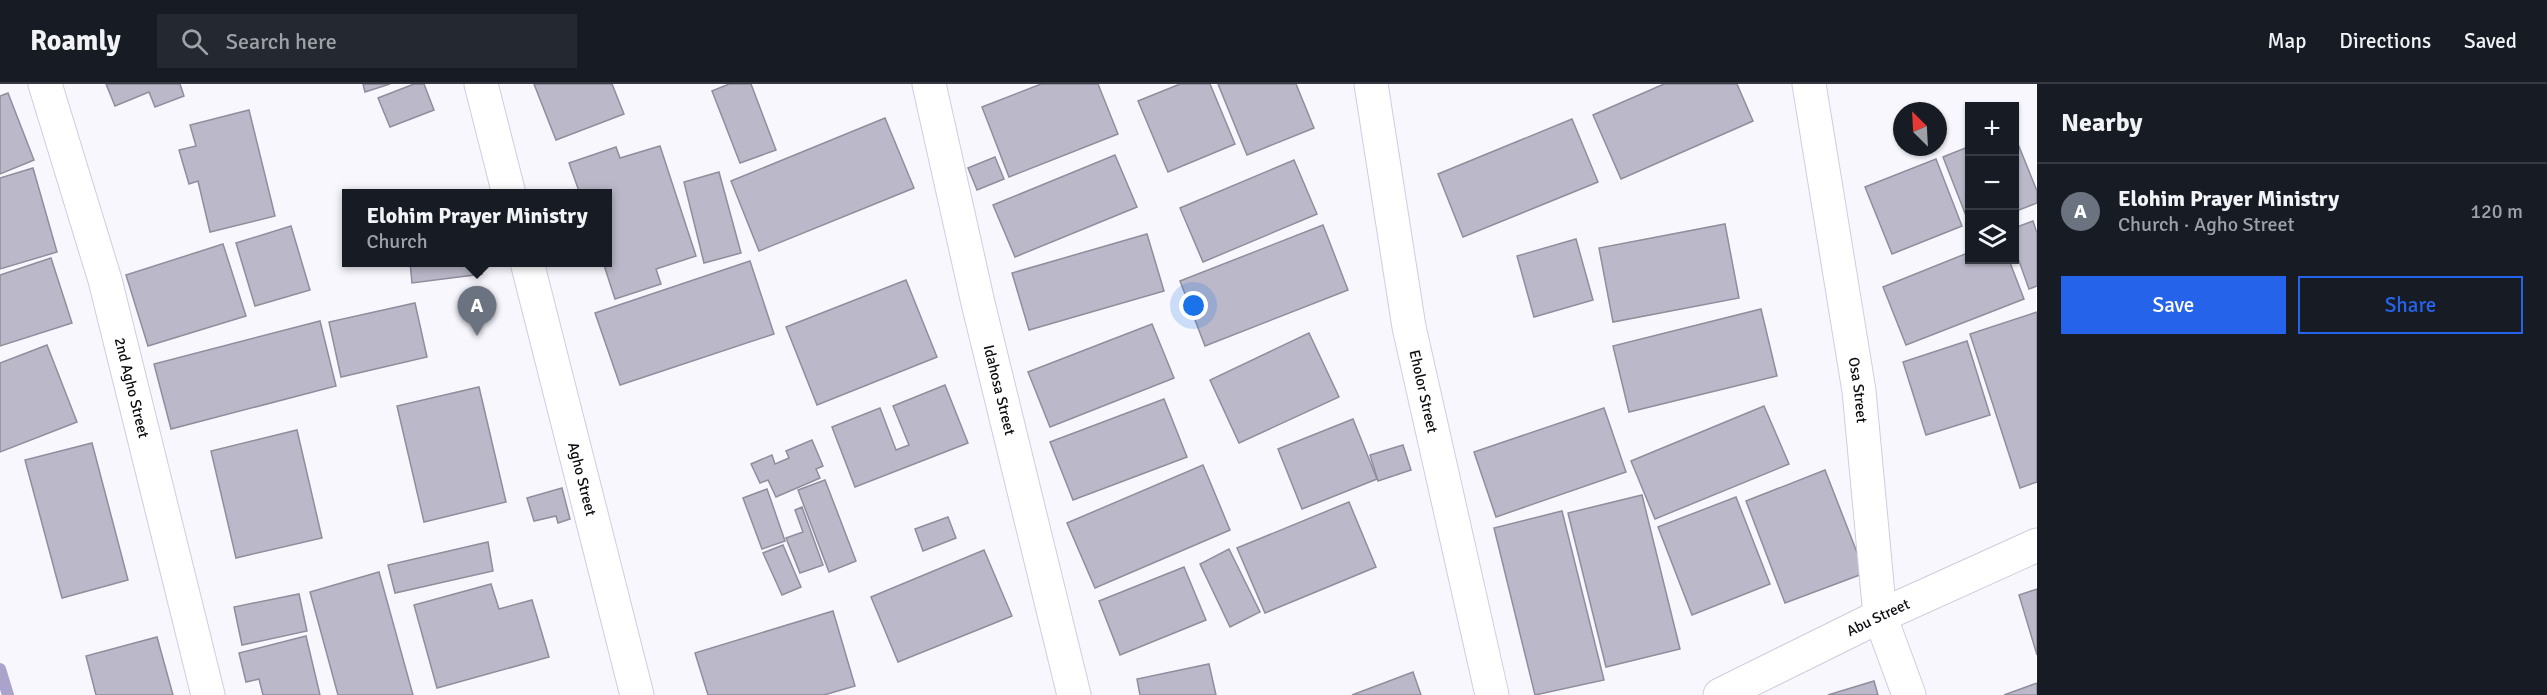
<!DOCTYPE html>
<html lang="en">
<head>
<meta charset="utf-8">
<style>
	body { margin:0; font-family:Signika,sans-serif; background:#242831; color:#f1f3f6 }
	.controls { position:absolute; right:18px; top:18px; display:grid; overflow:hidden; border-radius:0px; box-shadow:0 2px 4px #0004 }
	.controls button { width:54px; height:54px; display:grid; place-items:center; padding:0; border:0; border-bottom:2px solid #363941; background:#171b24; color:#f1f3f6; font:30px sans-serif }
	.compass { position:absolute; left:1893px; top:18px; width:54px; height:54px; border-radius:50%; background:#171b24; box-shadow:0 2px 4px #0004; rotate:336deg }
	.you { position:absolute; left:1194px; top:222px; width:21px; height:21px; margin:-15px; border:4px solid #fff; border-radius:50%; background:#1a73e8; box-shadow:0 0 0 9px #1a73e833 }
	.badge { display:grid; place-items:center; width:39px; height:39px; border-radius:50%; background:#2563eb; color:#fff; font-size:20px; font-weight:700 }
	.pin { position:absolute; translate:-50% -50px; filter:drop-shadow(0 2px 3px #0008) }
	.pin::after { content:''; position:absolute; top:32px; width:21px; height:18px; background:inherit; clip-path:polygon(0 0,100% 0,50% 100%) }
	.popup { position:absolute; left:342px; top:105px; width:270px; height:78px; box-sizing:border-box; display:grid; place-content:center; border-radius:0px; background:#171b24; filter:drop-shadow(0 2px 4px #0005); font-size:20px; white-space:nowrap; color:#9ea1a6 }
	.popup b { font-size:22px; color:#f1f3f6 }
	.popup::after { content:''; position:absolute; left:50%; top:100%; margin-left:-12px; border:12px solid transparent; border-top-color:#171b24 }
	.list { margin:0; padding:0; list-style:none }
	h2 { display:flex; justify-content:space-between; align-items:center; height:78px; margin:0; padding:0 24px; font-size:26px }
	h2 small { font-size:20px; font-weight:400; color:#9ea1a6 }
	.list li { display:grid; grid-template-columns:39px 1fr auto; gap:18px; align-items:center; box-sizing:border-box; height:96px; padding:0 24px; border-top:2px solid #363941 }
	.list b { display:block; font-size:22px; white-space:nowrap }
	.list p { margin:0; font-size:20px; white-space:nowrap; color:#9ea1a6 }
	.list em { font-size:20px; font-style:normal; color:#9ea1a6 }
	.actions { display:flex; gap:12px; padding:18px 24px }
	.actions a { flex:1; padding:14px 0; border:2px solid #2563eb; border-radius:0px; text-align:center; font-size:21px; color:#2563eb }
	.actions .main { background:#2563eb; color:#fff }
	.icon { flex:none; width:33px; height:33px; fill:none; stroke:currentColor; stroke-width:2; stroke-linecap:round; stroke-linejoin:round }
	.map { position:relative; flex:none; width:2037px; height:611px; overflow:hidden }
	header { display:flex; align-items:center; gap:36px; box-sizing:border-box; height:84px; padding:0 30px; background:#171b24; border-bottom:2px solid #363941 }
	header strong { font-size:28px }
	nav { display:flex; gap:33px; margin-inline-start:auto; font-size:21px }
	.search { width:420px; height:54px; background:#242831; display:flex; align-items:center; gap:15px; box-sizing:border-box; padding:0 21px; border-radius:0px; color:#9ea1a6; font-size:22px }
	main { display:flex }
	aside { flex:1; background:#171b24 }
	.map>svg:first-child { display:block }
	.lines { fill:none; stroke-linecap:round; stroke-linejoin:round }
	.stream { stroke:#aba3cb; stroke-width:12 }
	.building { fill:#bbb8c9; stroke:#908d9c; stroke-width:1.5 }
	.minor-casing { stroke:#d0cdde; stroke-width:35 }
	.minor { stroke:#fff; stroke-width:33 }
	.labels { text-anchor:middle; stroke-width:6; stroke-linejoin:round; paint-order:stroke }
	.street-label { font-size:15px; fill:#0d0c11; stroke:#fff }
</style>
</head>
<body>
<header>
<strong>Roamly</strong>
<div class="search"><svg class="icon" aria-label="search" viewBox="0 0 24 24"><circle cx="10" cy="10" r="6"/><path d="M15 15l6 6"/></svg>Search here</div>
<nav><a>Map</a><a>Directions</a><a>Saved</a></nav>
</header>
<main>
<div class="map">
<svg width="2037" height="611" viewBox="0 0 2037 611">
	<rect width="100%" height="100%" fill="#f8f7fe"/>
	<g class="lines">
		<path class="stream" d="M 0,585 L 8,611"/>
	</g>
	<g class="building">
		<path d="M 106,0 L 180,0 L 184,12 L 155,23 L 149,8 L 115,22 Z"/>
		<path d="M 363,0 L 390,0 L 365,8 Z"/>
		<path d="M 414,0 L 424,0 L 434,26 L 390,43 L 378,14 Z"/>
		<path d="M 534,0 L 612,0 L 624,30 L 556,56 Z"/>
		<path d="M 729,0 L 751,0 L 776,66 L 740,79 L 712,7 Z"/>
		<path d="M 1041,0 L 1098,0 L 1118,50 L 1009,93 L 982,23 Z"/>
		<path d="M 1180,0 L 1210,0 L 1235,60 L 1168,88 L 1138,17 Z"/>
		<path d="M 1218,0 L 1296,0 L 1314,44 L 1247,71 Z"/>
		<path d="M 1664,0 L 1737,0 L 1753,37 L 1621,95 L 1593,31 Z"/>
		<path d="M 8,9 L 34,76 L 0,90 L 0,12 Z"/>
		<path d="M 249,26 L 275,132 L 210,148 L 198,97 L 189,100 L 179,66 L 196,62 L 190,41 Z"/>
		<path d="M 885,34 L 914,104 L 759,167 L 731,97 Z"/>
		<path d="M 1572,35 L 1598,98 L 1463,153 L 1438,90 Z"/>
		<path d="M 2014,50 L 2037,107 L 2037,119 L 2014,128 Z"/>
		<path d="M 660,62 L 696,172 L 656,185 L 661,200 L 615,215 L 603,178 L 608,178 L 608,110 L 580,110 L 569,79 L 616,63 L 620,74 Z"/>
		<path d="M 1970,62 L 1970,142 L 1943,73 Z"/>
		<path d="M 1115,71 L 1137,123 L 1015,173 L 993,121 Z"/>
		<path d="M 995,73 L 1004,95 L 977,106 L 968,84 Z"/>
		<path d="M 1936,75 L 1962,142 L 1892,170 L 1865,103 Z"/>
		<path d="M 1294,76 L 1317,130 L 1203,178 L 1180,124 Z"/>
		<path d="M 33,84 L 57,168 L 0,185 L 0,94 Z"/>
		<path d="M 719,88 L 741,169 L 704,179 L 684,98 Z"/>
		<path d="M 2033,137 L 2037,149 L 2037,202 L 2029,205 L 2014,163 L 2014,144 Z"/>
		<path d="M 1725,140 L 1739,214 L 1613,238 L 1599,164 Z"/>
		<path d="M 1323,141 L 1348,206 L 1205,262 L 1180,197 Z"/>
		<path d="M 291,142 L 310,206 L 255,222 L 236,159 Z"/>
		<path d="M 1147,150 L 1164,207 L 1029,246 L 1012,189 Z"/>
		<path d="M 1576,155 L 1593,216 L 1534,233 L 1517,172 Z"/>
		<path d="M 223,160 L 246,232 L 148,262 L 126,191 Z"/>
		<path d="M 1970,168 L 1970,176 L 2009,176 L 2024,215 L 1906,261 L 1883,203 Z"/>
		<path d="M 51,174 L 72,239 L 0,262 L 0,191 Z"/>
		<path d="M 750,177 L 774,250 L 620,301 L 595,229 Z"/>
		<path d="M 410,178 L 480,178 L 482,190 L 412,199 Z"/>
		<path d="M 906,196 L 937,273 L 817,321 L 786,243 Z"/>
		<path d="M 415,219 L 427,273 L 341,293 L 329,238 Z"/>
		<path d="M 1761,225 L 1777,292 L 1629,328 L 1613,262 Z"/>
		<path d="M 2037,228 L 2037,398 L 2020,404 L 1970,250 Z"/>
		<path d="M 320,237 L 336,302 L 171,345 L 154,280 Z"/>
		<path d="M 1152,240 L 1174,294 L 1050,343 L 1028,288 Z"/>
		<path d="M 1309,249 L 1339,313 L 1239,359 L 1210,296 Z"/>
		<path d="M 1967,257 L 1990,331 L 1926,351 L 1903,278 Z"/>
		<path d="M 47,261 L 77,338 L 0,368 L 0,279 Z"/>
		<path d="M 945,301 L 968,359 L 855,403 L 832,343 L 880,324 L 896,366 L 909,361 L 893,322 Z"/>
		<path d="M 479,303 L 506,418 L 424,438 L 397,322 Z"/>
		<path d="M 1164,315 L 1187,373 L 1073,416 L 1050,358 Z"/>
		<path d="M 1764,322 L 1789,380 L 1655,435 L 1631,377 Z"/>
		<path d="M 1604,324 L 1626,388 L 1496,433 L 1474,368 Z"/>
		<path d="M 1353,335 L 1377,395 L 1302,425 L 1278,365 Z"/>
		<path d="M 297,346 L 322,454 L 236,474 L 211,367 Z"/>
		<path d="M 812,356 L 823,382 L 816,385 L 820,394 L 776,413 L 768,396 L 760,399 L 751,380 L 772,371 L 775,380 L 789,374 L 786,367 Z"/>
		<path d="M 92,359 L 128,496 L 62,514 L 25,376 Z"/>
		<path d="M 1403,361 L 1411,386 L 1378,397 L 1370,371 Z"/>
		<path d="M 1203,381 L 1230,446 L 1095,504 L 1067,439 Z"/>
		<path d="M 1825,386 L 1865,489 L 1785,519 L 1746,417 Z"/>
		<path d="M 825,396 L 856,477 L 829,488 L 798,406 Z"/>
		<path d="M 562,404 L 570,435 L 558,439 L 556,432 L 534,437 L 527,414 Z"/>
		<path d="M 767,405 L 785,457 L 762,465 L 743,414 Z"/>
		<path d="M 1642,411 L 1680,565 L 1606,583 L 1568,429 Z"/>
		<path d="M 1736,413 L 1770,500 L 1692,531 L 1658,443 Z"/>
		<path d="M 1349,418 L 1376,483 L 1265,529 L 1237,464 Z"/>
		<path d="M 802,423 L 823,481 L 800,489 L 786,454 L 803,448 L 795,426 Z"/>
		<path d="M 1562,427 L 1604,596 L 1535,611 L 1494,444 Z"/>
		<path d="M 948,433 L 956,454 L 923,467 L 915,445 Z"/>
		<path d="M 488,458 L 493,487 L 395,509 L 388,481 Z"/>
		<path d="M 783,461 L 801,503 L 782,511 L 763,469 Z"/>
		<path d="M 1229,465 L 1260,528 L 1230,543 L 1200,480 Z"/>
		<path d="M 984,466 L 1012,532 L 898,578 L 871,513 Z"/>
		<path d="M 1184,483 L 1206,536 L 1120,571 L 1099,517 Z"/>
		<path d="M 379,488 L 413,611 L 338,611 L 310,508 Z"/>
		<path d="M 491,500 L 499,525 L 532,516 L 549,573 L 437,604 L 414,521 Z"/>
		<path d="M 2037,505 L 2037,571 L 2019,511 Z"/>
		<path d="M 299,510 L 307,547 L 242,561 L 234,523 Z"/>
		<path d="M 833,527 L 855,602 L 824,611 L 708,611 L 695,569 Z"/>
		<path d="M 306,552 L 320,611 L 263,611 L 259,595 L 246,598 L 239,569 Z"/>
		<path d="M 157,553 L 173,611 L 96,611 L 86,572 Z"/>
		<path d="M 1209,580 L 1216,611 L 1140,611 L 1137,595 Z"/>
		<path d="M 1413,588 L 1421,611 L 1352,611 Z"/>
		<path d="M 1874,597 L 1878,611 L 1828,611 Z"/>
		<path d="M 2037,599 L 2037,611 L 2004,611 Z"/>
	</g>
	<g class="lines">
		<g class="minor-casing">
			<g id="minor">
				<path id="s1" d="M 45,0 L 105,196 L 208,611"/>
				<path d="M 481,0 L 509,110"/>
				<path id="s2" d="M 929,0 L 978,219 L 1074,611"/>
				<path id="s3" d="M 1371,0 L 1409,243 L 1492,611"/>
				<path id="s4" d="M 1809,0 L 1859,307 L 1880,532 L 1909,611"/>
				<path id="s5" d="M 527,178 L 637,611"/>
				<path id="s6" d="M 1720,611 L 1880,532 L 2037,461"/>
			</g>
		</g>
		<use href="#minor" class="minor"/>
	</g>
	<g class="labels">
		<g class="street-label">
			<text dy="5" stroke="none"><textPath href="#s1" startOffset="316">2nd Agho Street</textPath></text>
			<text dy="5" stroke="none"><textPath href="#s2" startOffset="314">Idahosa Street</textPath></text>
			<text dy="5" stroke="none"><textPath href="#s3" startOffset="312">Eholor Street</textPath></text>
			<text dy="5" stroke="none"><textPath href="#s4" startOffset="310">Osa Street</textPath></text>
			<text dy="5" stroke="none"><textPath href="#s5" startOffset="224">Agho Street</textPath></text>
			<text dy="5" stroke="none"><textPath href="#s6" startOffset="176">Abu Street</textPath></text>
		</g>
	</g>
</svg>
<div class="controls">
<button>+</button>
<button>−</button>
<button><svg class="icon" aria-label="layers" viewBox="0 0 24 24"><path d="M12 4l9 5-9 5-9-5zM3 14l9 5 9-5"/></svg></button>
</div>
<svg class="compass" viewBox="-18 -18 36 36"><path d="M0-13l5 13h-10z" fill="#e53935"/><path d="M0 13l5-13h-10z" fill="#9ea1a6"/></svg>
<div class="you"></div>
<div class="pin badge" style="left:477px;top:252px;background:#6b7280">A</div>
<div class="popup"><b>Elohim Prayer Ministry</b>Church</div>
</div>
<aside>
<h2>Nearby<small></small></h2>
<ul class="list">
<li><span class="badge" style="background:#6b7280">A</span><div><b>Elohim Prayer Ministry</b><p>Church · Agho Street</p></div><em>120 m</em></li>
</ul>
<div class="actions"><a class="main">Save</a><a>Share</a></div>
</aside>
</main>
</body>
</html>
